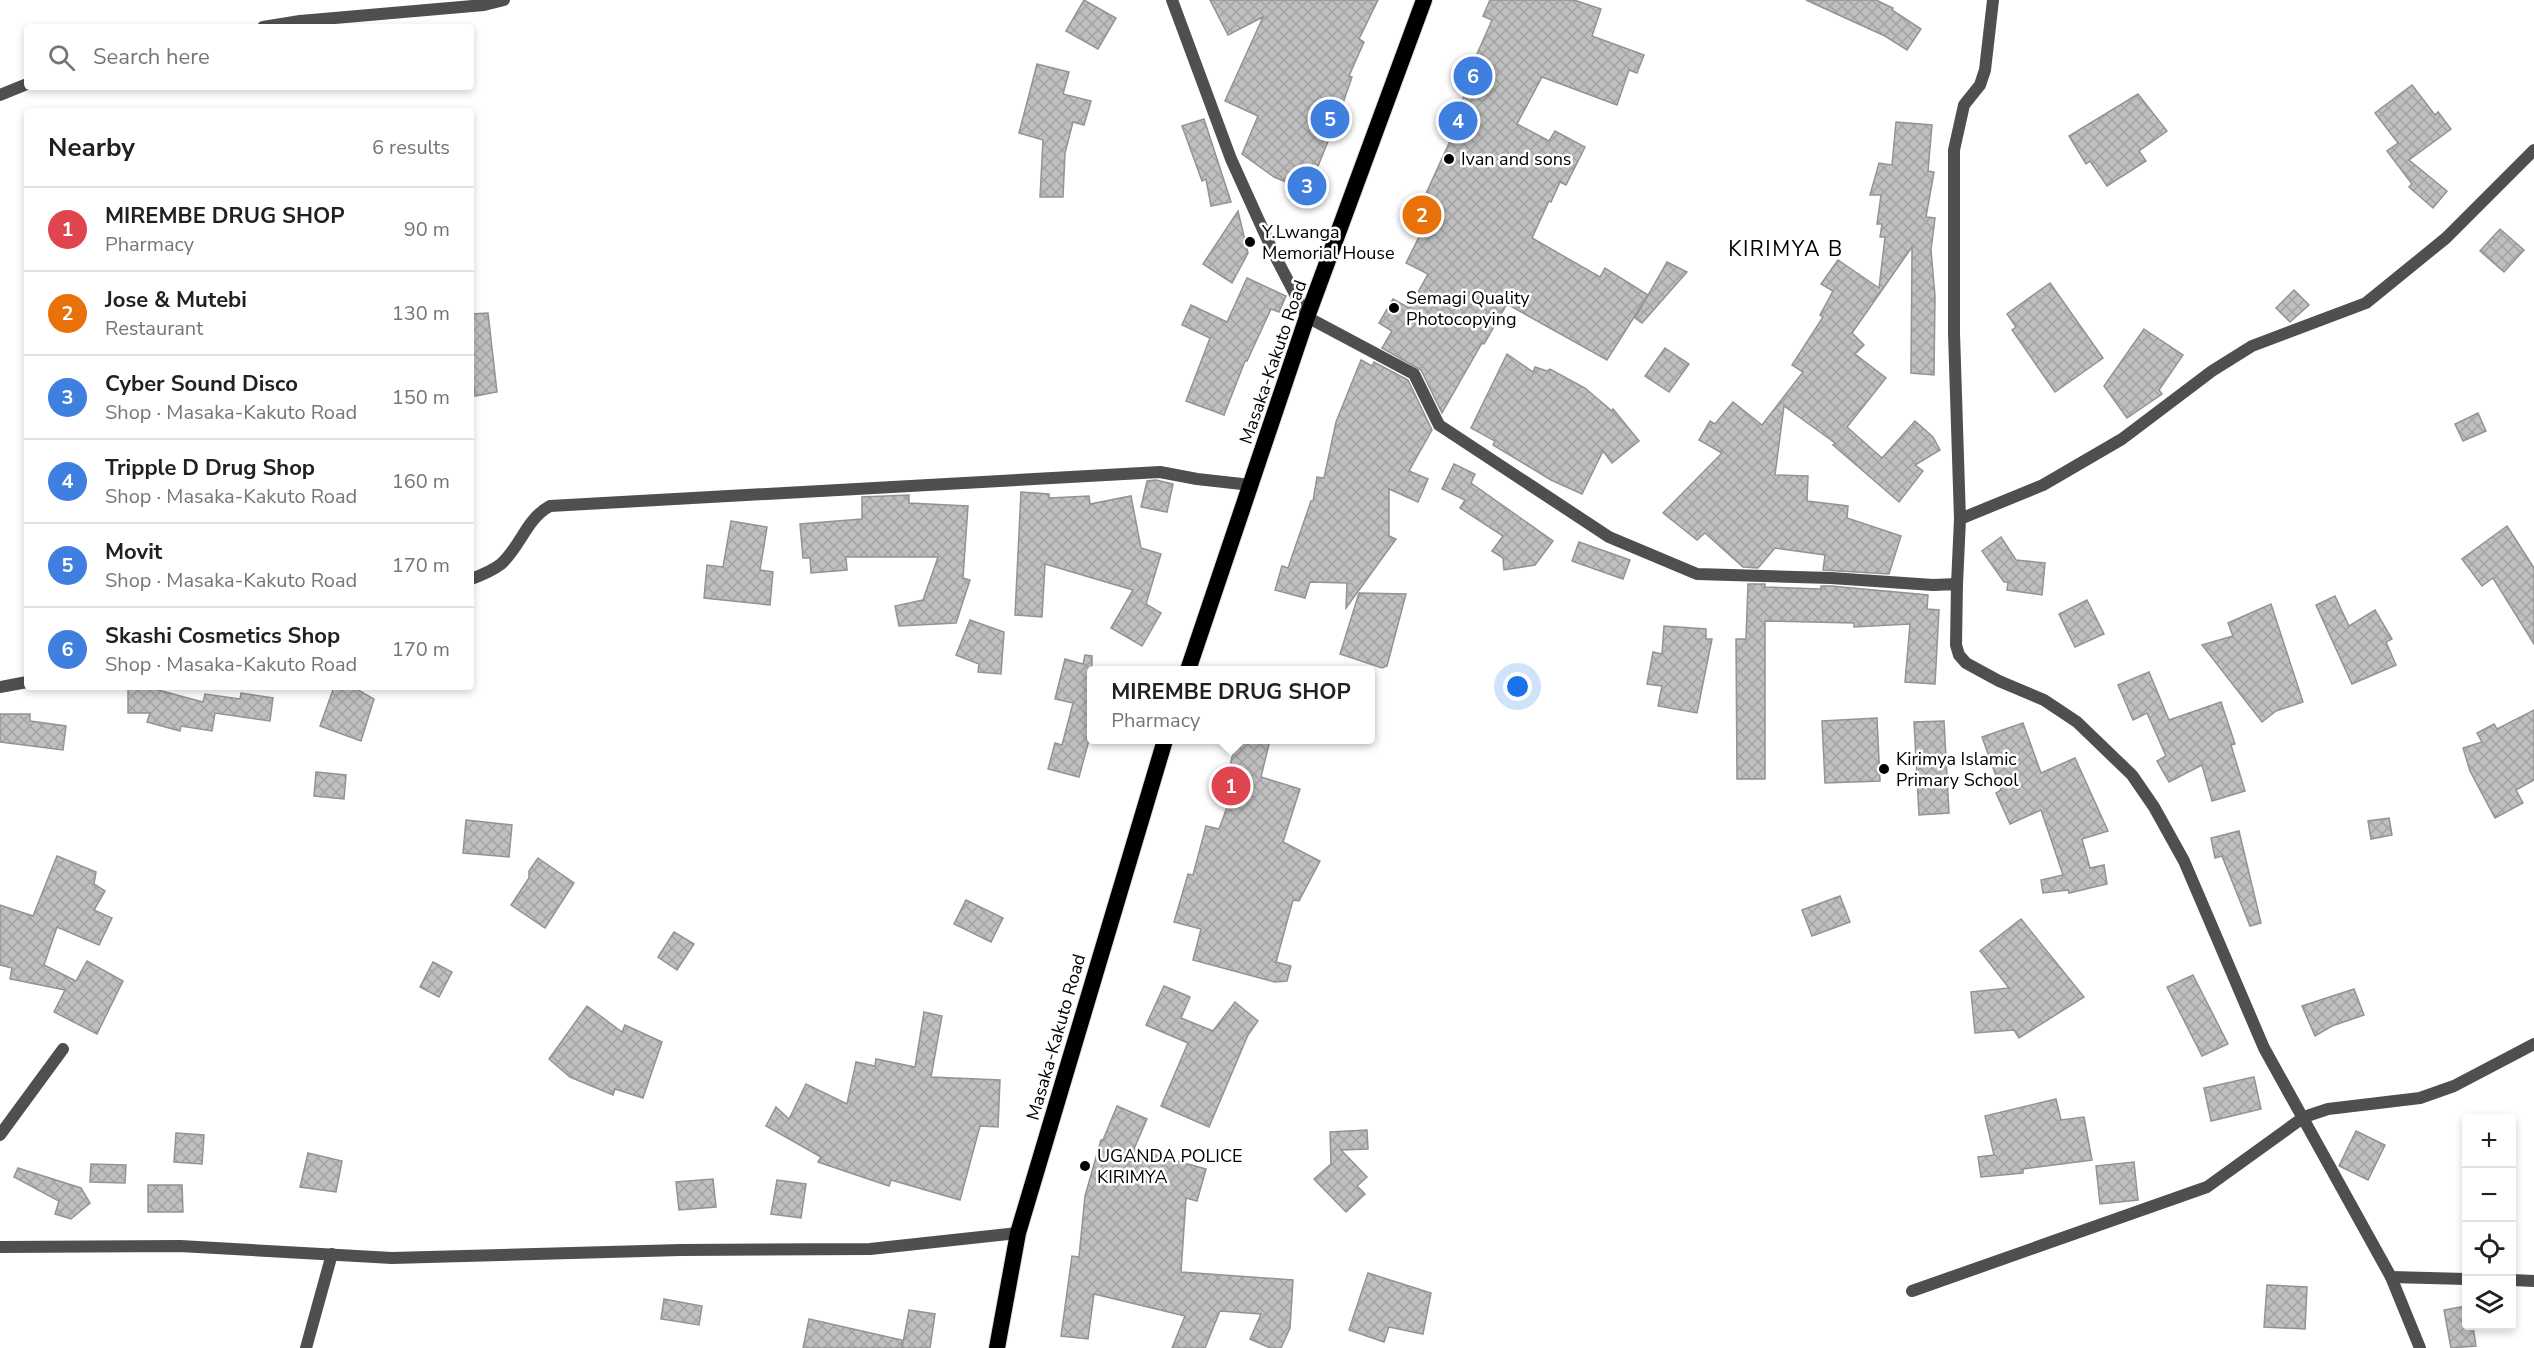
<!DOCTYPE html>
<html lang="en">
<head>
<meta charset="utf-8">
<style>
	body { margin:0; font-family:"Nunito Sans",sans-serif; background:#f6f6f6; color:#202124 }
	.controls { position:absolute; right:18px; bottom:18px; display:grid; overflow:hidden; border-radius:6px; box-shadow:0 3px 9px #0003 }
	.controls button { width:54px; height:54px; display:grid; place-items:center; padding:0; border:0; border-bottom:2px solid #e0e0e0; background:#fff; color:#202124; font:30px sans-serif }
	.you { position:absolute; left:1518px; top:687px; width:21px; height:21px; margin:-15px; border:4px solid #fff; border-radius:50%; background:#1a73e8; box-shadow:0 0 0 9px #1a73e833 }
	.badge { display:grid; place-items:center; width:39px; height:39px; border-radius:50%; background:#b45309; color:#fff; font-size:20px; font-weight:700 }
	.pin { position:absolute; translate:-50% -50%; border:3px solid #fff; box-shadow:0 2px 6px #0006 }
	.popup { position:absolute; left:1087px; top:666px; width:288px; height:78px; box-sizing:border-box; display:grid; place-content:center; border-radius:6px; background:#fff; filter:drop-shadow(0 2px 4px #0005); font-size:20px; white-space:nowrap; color:#757577 }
	.popup b { font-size:22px; color:#202124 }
	.popup::after { content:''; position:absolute; left:50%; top:100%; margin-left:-12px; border:12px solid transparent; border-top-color:#fff }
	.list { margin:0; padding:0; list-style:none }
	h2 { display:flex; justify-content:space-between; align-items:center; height:78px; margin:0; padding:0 24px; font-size:26px }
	h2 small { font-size:20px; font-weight:400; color:#757577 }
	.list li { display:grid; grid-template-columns:39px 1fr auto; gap:18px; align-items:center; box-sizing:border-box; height:84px; padding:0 24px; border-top:2px solid #e0e0e0 }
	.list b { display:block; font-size:22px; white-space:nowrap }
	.list p { margin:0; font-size:20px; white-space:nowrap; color:#757577 }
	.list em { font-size:20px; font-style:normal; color:#757577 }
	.icon { flex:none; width:33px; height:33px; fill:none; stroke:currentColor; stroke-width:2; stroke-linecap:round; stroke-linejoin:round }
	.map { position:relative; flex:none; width:2534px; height:1348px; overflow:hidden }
	.search { position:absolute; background:#fff; box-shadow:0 3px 9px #0003; left:24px; top:24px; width:450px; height:66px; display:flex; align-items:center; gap:15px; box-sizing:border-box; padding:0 21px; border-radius:6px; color:#757577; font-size:22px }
	.panel { position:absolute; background:#fff; box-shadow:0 3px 9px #0003; left:24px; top:108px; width:450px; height:582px; border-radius:6px }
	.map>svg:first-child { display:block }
	.building { fill:url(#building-cross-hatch); stroke:#939393; stroke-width:1.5 }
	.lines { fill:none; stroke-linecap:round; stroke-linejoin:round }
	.trunk-casing { stroke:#dbdbdb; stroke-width:18 }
	.minor { stroke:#4f4f4f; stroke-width:12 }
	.trunk { stroke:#000; stroke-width:16 }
	.poi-dot { fill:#000; stroke:#fff; stroke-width:2 }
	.labels { text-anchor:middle; stroke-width:5; stroke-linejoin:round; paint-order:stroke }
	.poi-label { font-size:18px; fill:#000; stroke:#fff; text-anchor:start }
	.street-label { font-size:18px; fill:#000; stroke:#fff }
	.quarter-label { font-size:21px; letter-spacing:1.5px; fill:#000; stroke:#fff }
</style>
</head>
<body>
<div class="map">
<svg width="2534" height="1348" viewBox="0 0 2534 1348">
	<defs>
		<pattern id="building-cross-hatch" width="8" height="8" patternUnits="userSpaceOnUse" patternTransform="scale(1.5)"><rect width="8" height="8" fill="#bfbfbf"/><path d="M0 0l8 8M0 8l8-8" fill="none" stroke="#a2a2a2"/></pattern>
	</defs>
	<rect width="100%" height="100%" fill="#fff"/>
	<g class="building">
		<path d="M 1084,0 L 1116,18 L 1098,49 L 1066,31 Z"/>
		<path d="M 1210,0 L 1378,0 L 1359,39 L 1364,42 L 1349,76 L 1352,77 L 1341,109 L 1308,191 L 1274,177 L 1242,154 L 1258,116 L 1225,101 L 1263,17 L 1228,35 Z"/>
		<path d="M 1490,0 L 1574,0 L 1601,9 L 1592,36 L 1644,55 L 1637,73 L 1629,70 L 1617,105 L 1542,77 L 1517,124 L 1549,141 L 1555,131 L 1585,147 L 1566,185 L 1560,182 L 1551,202 L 1549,201 L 1532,238 L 1600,277 L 1605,268 L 1648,295 L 1607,360 L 1507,304 L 1484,344 L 1482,343 L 1442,413 L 1421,370 L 1382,348 L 1392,331 L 1379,323 L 1393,299 L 1409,308 L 1428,274 L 1406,263 L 1424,227 L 1413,222 L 1455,130 L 1451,129 L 1470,81 L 1466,79 L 1492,20 L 1483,16 Z"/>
		<path d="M 1806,0 L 1876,0 L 1893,8 L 1892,10 L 1921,29 L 1907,50 L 1885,36 Z"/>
		<path d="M 1037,64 L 1069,72 L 1063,94 L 1091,101 L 1084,125 L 1073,122 L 1065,153 L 1063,197 L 1040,197 L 1043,140 L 1019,133 Z"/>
		<path d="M 2412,85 L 2435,115 L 2438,112 L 2451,129 L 2409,160 L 2447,191 L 2433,208 L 2409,187 L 2412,184 L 2387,151 L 2398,143 L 2375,113 Z"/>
		<path d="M 2138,94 L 2167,131 L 2139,151 L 2146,161 L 2107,186 L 2090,161 L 2086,164 L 2069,136 Z"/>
		<path d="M 1204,119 L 1231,202 L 1211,206 L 1206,179 L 1202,181 L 1182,126 Z"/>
		<path d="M 1896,122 L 1932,125 L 1928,171 L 1934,172 L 1926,217 L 1935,218 L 1931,250 L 1935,296 L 1934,375 L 1911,373 L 1912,247 L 1852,333 L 1864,345 L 1855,354 L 1886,378 L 1847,427 L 1882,458 L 1915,421 L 1933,437 L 1940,450 L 1915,465 L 1923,471 L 1899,502 L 1833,445 L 1835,443 L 1784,406 L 1775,475 L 1808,476 L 1807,501 L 1848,506 L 1847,518 L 1901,536 L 1889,574 L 1823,570 L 1825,555 L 1775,548 L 1758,568 L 1743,567 L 1705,533 L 1697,540 L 1663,513 L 1722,453 L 1699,440 L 1710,421 L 1715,424 L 1733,402 L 1762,425 L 1803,372 L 1792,365 L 1823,317 L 1820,315 L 1833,291 L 1821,284 L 1838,260 L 1879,288 L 1885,237 L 1880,237 L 1882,224 L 1877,224 L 1881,195 L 1870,195 L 1879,163 L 1892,165 Z"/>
		<path d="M 1238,211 L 1248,253 L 1232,283 L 1203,264 Z"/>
		<path d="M 2500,229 L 2524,250 L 2504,272 L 2480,251 Z"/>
		<path d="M 1667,262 L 1687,272 L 1642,323 L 1635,318 Z"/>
		<path d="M 1247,278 L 1286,296 L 1279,312 L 1271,309 L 1247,361 L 1245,361 L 1224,415 L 1186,401 L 1210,338 L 1182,325 L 1191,305 L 1227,322 Z"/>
		<path d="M 2050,283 L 2103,358 L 2055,392 L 2012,330 L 2016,327 L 2007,314 Z"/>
		<path d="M 2294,290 L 2309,305 L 2290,322 L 2276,308 Z"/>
		<path d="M 488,313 L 497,392 L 475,396 L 471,361 L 471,314 Z"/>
		<path d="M 2144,329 L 2183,355 L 2159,390 L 2162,394 L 2127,418 L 2104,386 Z"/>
		<path d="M 1665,348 L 1689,364 L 1669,392 L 1645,376 Z"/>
		<path d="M 1507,354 L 1533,372 L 1535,367 L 1547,371 L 1550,369 L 1585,388 L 1612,411 L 1613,409 L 1639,441 L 1612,463 L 1603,451 L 1582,494 L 1551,480 L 1493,445 L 1495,441 L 1471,428 Z"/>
		<path d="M 1361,360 L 1372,366 L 1374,362 L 1408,380 L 1432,430 L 1409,471 L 1428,479 L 1418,502 L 1389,489 L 1389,536 L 1396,539 L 1346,608 L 1347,583 L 1310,582 L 1305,598 L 1275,590 L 1282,566 L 1288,568 L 1311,501 L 1313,501 L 1317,477 L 1324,478 L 1336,422 Z"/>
		<path d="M 2478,413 L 2486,431 L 2463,441 L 2455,424 Z"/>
		<path d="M 1454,464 L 1475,474 L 1471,483 L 1553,541 L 1535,565 L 1504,570 L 1503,558 L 1492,551 L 1503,536 L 1460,508 L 1465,500 L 1442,489 Z"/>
		<path d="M 1156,480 L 1173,484 L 1167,512 L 1141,507 L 1147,481 Z"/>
		<path d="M 1021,492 L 1049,494 L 1049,498 L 1089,496 L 1090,504 L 1131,496 L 1141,548 L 1161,554 L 1146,604 L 1161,613 L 1142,646 L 1111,628 L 1133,590 L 1045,564 L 1042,617 L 1015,615 Z"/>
		<path d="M 909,495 L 909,503 L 968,506 L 963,578 L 970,580 L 956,623 L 899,626 L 895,606 L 923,600 L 938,557 L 846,557 L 847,570 L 811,573 L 810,558 L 803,558 L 800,524 L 862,519 L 862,497 Z"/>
		<path d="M 731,521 L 767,527 L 760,570 L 773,572 L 770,605 L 704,598 L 707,565 L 723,567 Z"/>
		<path d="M 2507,526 L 2534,568 L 2534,644 L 2493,578 L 2482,586 L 2462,559 Z"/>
		<path d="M 2001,537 L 2016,560 L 2045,563 L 2042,595 L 2007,590 L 2008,582 L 2004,582 L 1982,551 Z"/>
		<path d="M 1579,542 L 1630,560 L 1623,579 L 1572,561 Z"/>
		<path d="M 1748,584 L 1765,584 L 1765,587 L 1821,589 L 1821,586 L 1831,586 L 1928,595 L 1927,609 L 1939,610 L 1935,684 L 1905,682 L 1910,624 L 1854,627 L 1854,623 L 1765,621 L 1765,779 L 1737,779 L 1736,639 L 1746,639 Z"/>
		<path d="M 1359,593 L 1406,594 L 1387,666 L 1382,668 L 1340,654 Z"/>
		<path d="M 2335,596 L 2349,626 L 2375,610 L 2392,639 L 2386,642 L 2396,665 L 2352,684 L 2316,605 Z"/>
		<path d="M 2087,600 L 2104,634 L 2075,647 L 2059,614 Z"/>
		<path d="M 2271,604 L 2303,702 L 2276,711 L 2262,722 L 2202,645 L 2233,636 L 2228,623 Z"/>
		<path d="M 970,620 L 1004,632 L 1001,674 L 978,672 L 979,664 L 956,655 Z"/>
		<path d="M 1664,626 L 1706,629 L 1706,639 L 1712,639 L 1697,713 L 1658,706 L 1662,686 L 1647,684 L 1653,652 L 1662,654 Z"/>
		<path d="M 1085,655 L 1092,656 L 1092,729 L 1079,777 L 1048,769 L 1055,743 L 1062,745 L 1073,703 L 1055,699 L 1065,659 L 1083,664 Z"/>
		<path d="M 2149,672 L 2169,720 L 2221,702 L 2235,744 L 2231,745 L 2245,791 L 2212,801 L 2202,765 L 2169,782 L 2157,761 L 2166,756 L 2147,713 L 2133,720 L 2118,685 Z"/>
		<path d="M 128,687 L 147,687 L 203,702 L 205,694 L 240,699 L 241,693 L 273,698 L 270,721 L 215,713 L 212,731 L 181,726 L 180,731 L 147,722 L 150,713 L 128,713 Z"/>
		<path d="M 334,687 L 353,687 L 374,699 L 361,741 L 320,726 Z"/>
		<path d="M 2534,710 L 2534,780 L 2516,790 L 2523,803 L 2495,818 L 2470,771 L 2463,748 L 2482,742 L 2477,733 L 2494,724 L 2497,729 Z"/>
		<path d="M 0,714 L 30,714 L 30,721 L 66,726 L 63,750 L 0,742 Z"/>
		<path d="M 1877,718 L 1880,781 L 1825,783 L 1822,721 Z"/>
		<path d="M 1944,721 L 1949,813 L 1919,815 L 1914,722 Z"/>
		<path d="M 2023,723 L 2041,773 L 2075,758 L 2108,831 L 2082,839 L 2090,868 L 2104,865 L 2107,884 L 2069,893 L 2068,890 L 2043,893 L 2041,880 L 2063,875 L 2041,810 L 2010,824 L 1996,793 L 2001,790 L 1982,737 Z"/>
		<path d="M 1236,740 L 1270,740 L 1261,777 L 1300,789 L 1283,842 L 1320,861 L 1299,901 L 1293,900 L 1276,962 L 1291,966 L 1287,981 L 1275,982 L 1193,960 L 1201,929 L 1174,922 L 1188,874 L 1193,875 L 1206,826 L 1219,829 L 1238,777 L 1228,774 Z"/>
		<path d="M 316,772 L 346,775 L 344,799 L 314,796 Z"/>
		<path d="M 2389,818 L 2392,835 L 2371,839 L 2368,821 Z"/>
		<path d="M 466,820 L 512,825 L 509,857 L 463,853 Z"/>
		<path d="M 2239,831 L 2261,923 L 2250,926 L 2222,856 L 2215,858 L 2211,838 Z"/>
		<path d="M 57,856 L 96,872 L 94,884 L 105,891 L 94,910 L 112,918 L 99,945 L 57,927 L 44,965 L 76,981 L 87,961 L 123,981 L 97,1034 L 54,1012 L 65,990 L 10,979 L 12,968 L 0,965 L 0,905 L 33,916 Z"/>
		<path d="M 538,858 L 574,883 L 545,928 L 511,905 L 529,878 L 529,871 Z"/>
		<path d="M 1840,896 L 1850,922 L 1812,936 L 1802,910 Z"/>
		<path d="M 966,900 L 1003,918 L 991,942 L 954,924 Z"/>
		<path d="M 2021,919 L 2084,997 L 2019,1038 L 2014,1030 L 1975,1033 L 1971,992 L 2009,988 L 1980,951 Z"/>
		<path d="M 674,932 L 694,944 L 677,970 L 658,957 Z"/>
		<path d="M 433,962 L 452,972 L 439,997 L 420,987 Z"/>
		<path d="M 2193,975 L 2228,1044 L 2202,1056 L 2167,987 Z"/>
		<path d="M 1164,986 L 1190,997 L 1181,1018 L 1213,1031 L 1235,1002 L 1258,1021 L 1248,1035 L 1209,1127 L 1161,1106 L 1188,1043 L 1146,1025 Z"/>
		<path d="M 2354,989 L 2364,1015 L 2332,1026 L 2315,1036 L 2302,1006 Z"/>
		<path d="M 587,1006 L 622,1032 L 625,1025 L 662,1042 L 643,1098 L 615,1089 L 613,1095 L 570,1077 L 549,1059 Z"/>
		<path d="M 924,1012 L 942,1016 L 931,1077 L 1000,1080 L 998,1127 L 980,1126 L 960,1200 L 891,1180 L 889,1186 L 818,1162 L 821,1157 L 766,1126 L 776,1107 L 789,1119 L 806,1084 L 847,1104 L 856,1062 L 875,1066 L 876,1059 L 915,1067 Z"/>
		<path d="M 2254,1077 L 2261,1109 L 2211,1121 L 2204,1088 Z"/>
		<path d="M 2056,1099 L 2061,1120 L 2084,1117 L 2092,1160 L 2023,1169 L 2023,1173 L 1981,1177 L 1978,1157 L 1994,1155 L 1985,1116 Z"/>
		<path d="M 1117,1106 L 1147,1119 L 1134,1149 L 1206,1169 L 1197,1201 L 1186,1198 L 1181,1272 L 1293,1280 L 1290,1328 L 1281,1348 L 1270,1348 L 1250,1339 L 1261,1314 L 1220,1311 L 1205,1348 L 1172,1348 L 1185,1316 L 1094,1294 L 1088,1339 L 1061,1336 L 1072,1256 L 1079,1257 L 1085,1196 L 1101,1140 L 1103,1140 Z"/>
		<path d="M 1367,1130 L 1368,1149 L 1341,1150 L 1367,1177 L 1357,1186 L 1365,1194 L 1346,1212 L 1314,1179 L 1331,1164 L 1330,1132 Z"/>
		<path d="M 2356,1131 L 2385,1145 L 2368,1180 L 2339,1166 Z"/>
		<path d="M 176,1133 L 204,1135 L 202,1164 L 174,1162 Z"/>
		<path d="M 308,1153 L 342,1161 L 336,1192 L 300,1187 Z"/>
		<path d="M 2134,1162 L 2138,1200 L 2100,1204 L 2096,1166 Z"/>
		<path d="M 91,1164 L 126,1165 L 125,1183 L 90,1182 Z"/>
		<path d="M 18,1168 L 81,1188 L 90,1203 L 71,1219 L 55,1214 L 59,1201 L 14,1177 Z"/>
		<path d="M 713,1179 L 716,1207 L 679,1210 L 676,1182 Z"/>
		<path d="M 777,1180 L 806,1184 L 801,1218 L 771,1214 Z"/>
		<path d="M 148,1185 L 182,1185 L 183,1212 L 148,1212 Z"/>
		<path d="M 1368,1273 L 1431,1293 L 1423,1334 L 1389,1327 L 1384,1342 L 1349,1330 Z"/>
		<path d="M 2267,1285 L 2307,1287 L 2305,1329 L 2264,1327 Z"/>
		<path d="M 664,1299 L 702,1306 L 699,1325 L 661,1319 Z"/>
		<path d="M 2466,1306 L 2466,1326 L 2473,1326 L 2476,1346 L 2451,1348 L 2444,1310 Z"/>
		<path d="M 909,1310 L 935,1314 L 930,1348 L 902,1348 Z"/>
		<path d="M 809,1319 L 902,1340 L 902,1348 L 803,1348 Z"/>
	</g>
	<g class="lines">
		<g class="trunk-casing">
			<g id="trunk">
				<path d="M 1188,670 L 1307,317 L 1424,0"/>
				<path d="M 997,1348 L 1018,1233 L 1165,740"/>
			</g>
		</g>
		<g class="minor">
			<path d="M 1172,0 L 1231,159 L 1274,254 L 1307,317 L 1414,374 L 1439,425 L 1609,537 L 1697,574 L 1831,578 L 1933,585 L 1957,584 L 1956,645 L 1959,655 L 1966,663 L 1999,681 L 2044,700 L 2077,722 L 2132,775 L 2154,807 L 2184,861 L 2264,1048 L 2391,1277 L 2420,1348"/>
			<path d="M 263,27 L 300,21 L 484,5 L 504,0"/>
			<path d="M 0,95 L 27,84"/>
			<path d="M 1960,519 L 2043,485 L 2122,439 L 2212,371 L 2252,346 L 2366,303 L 2446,238 L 2534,150"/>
			<path d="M 471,579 C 482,575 492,571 501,564 C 521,546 526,519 550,506 L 1160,472 L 1197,479 L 1251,485"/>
			<path d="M 1957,584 L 1960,519 L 1954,333 L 1954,150 L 1964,105 L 1980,85 L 1985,70 L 1993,0"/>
			<path d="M 0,687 L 27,682"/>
			<path d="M 0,1135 L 63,1049"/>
			<path d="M 0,1247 L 180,1246 L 392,1258 L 681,1250 L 870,1249 L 1018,1233"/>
			<path d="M 2391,1277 L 2466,1279"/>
			<path d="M 2512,1280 L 2534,1281"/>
			<path d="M 1912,1291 L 2207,1187 L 2304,1117 L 2328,1109 L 2420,1098 L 2454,1086 L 2534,1044"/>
			<path d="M 306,1348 L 332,1254"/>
		</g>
		<use href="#trunk" class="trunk"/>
	</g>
	<g class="poi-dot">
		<circle cx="1449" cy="159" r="6"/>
		<circle cx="1250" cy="242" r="6"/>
		<circle cx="1394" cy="308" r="6"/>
		<circle cx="1884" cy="769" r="6"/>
		<circle cx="1085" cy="1166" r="6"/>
	</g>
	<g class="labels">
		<g class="poi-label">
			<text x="1461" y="165">Ivan and sons</text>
			<text x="1262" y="238">Y.Lwanga<tspan x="1262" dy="21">Memorial House</tspan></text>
			<text x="1406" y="304">Semagi Quality<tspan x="1406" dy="21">Photocopying</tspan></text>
			<text x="1896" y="765">Kirimya Islamic<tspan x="1896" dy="21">Primary School</tspan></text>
			<text x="1097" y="1162">UGANDA POLICE<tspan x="1097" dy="21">KIRIMYA</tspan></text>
		</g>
		<g class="street-label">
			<text transform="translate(1273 362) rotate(-71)" y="6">Masaka-Kakuto Road</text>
			<text transform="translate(1056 1037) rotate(-74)" y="6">Masaka-Kakuto Road</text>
		</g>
		<g class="quarter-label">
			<text x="1786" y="256">KIRIMYA B</text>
		</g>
	</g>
</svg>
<div class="controls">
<button>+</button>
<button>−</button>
<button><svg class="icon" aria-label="locate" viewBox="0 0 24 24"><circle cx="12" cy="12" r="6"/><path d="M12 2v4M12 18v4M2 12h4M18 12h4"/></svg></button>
<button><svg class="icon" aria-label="layers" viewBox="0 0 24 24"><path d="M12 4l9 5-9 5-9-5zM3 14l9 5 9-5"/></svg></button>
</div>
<div class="you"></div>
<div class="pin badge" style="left:1231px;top:786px;background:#e0444e">1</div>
<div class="popup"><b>MIREMBE DRUG SHOP</b>Pharmacy</div>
<div class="pin badge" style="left:1422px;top:215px;background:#e8710a">2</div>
<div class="pin badge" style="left:1307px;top:186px;background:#3f7fe0">3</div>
<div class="pin badge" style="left:1458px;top:121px;background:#3f7fe0">4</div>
<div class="pin badge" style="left:1330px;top:119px;background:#3f7fe0">5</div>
<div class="pin badge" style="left:1473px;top:76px;background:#3f7fe0">6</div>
<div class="search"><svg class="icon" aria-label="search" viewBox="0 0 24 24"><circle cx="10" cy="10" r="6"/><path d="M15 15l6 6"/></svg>Search here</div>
<section class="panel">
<h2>Nearby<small>6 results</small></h2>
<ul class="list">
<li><span class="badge" style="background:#e0444e">1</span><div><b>MIREMBE DRUG SHOP</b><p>Pharmacy</p></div><em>90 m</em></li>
<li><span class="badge" style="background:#e8710a">2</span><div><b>Jose &amp; Mutebi</b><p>Restaurant</p></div><em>130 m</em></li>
<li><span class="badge" style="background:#3f7fe0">3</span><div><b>Cyber Sound Disco</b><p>Shop · Masaka-Kakuto Road</p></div><em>150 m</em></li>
<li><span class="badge" style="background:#3f7fe0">4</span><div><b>Tripple D Drug Shop</b><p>Shop · Masaka-Kakuto Road</p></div><em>160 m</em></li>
<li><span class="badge" style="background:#3f7fe0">5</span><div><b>Movit</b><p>Shop · Masaka-Kakuto Road</p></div><em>170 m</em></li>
<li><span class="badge" style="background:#3f7fe0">6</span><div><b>Skashi Cosmetics Shop</b><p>Shop · Masaka-Kakuto Road</p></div><em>170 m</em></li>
</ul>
</section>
</div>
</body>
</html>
